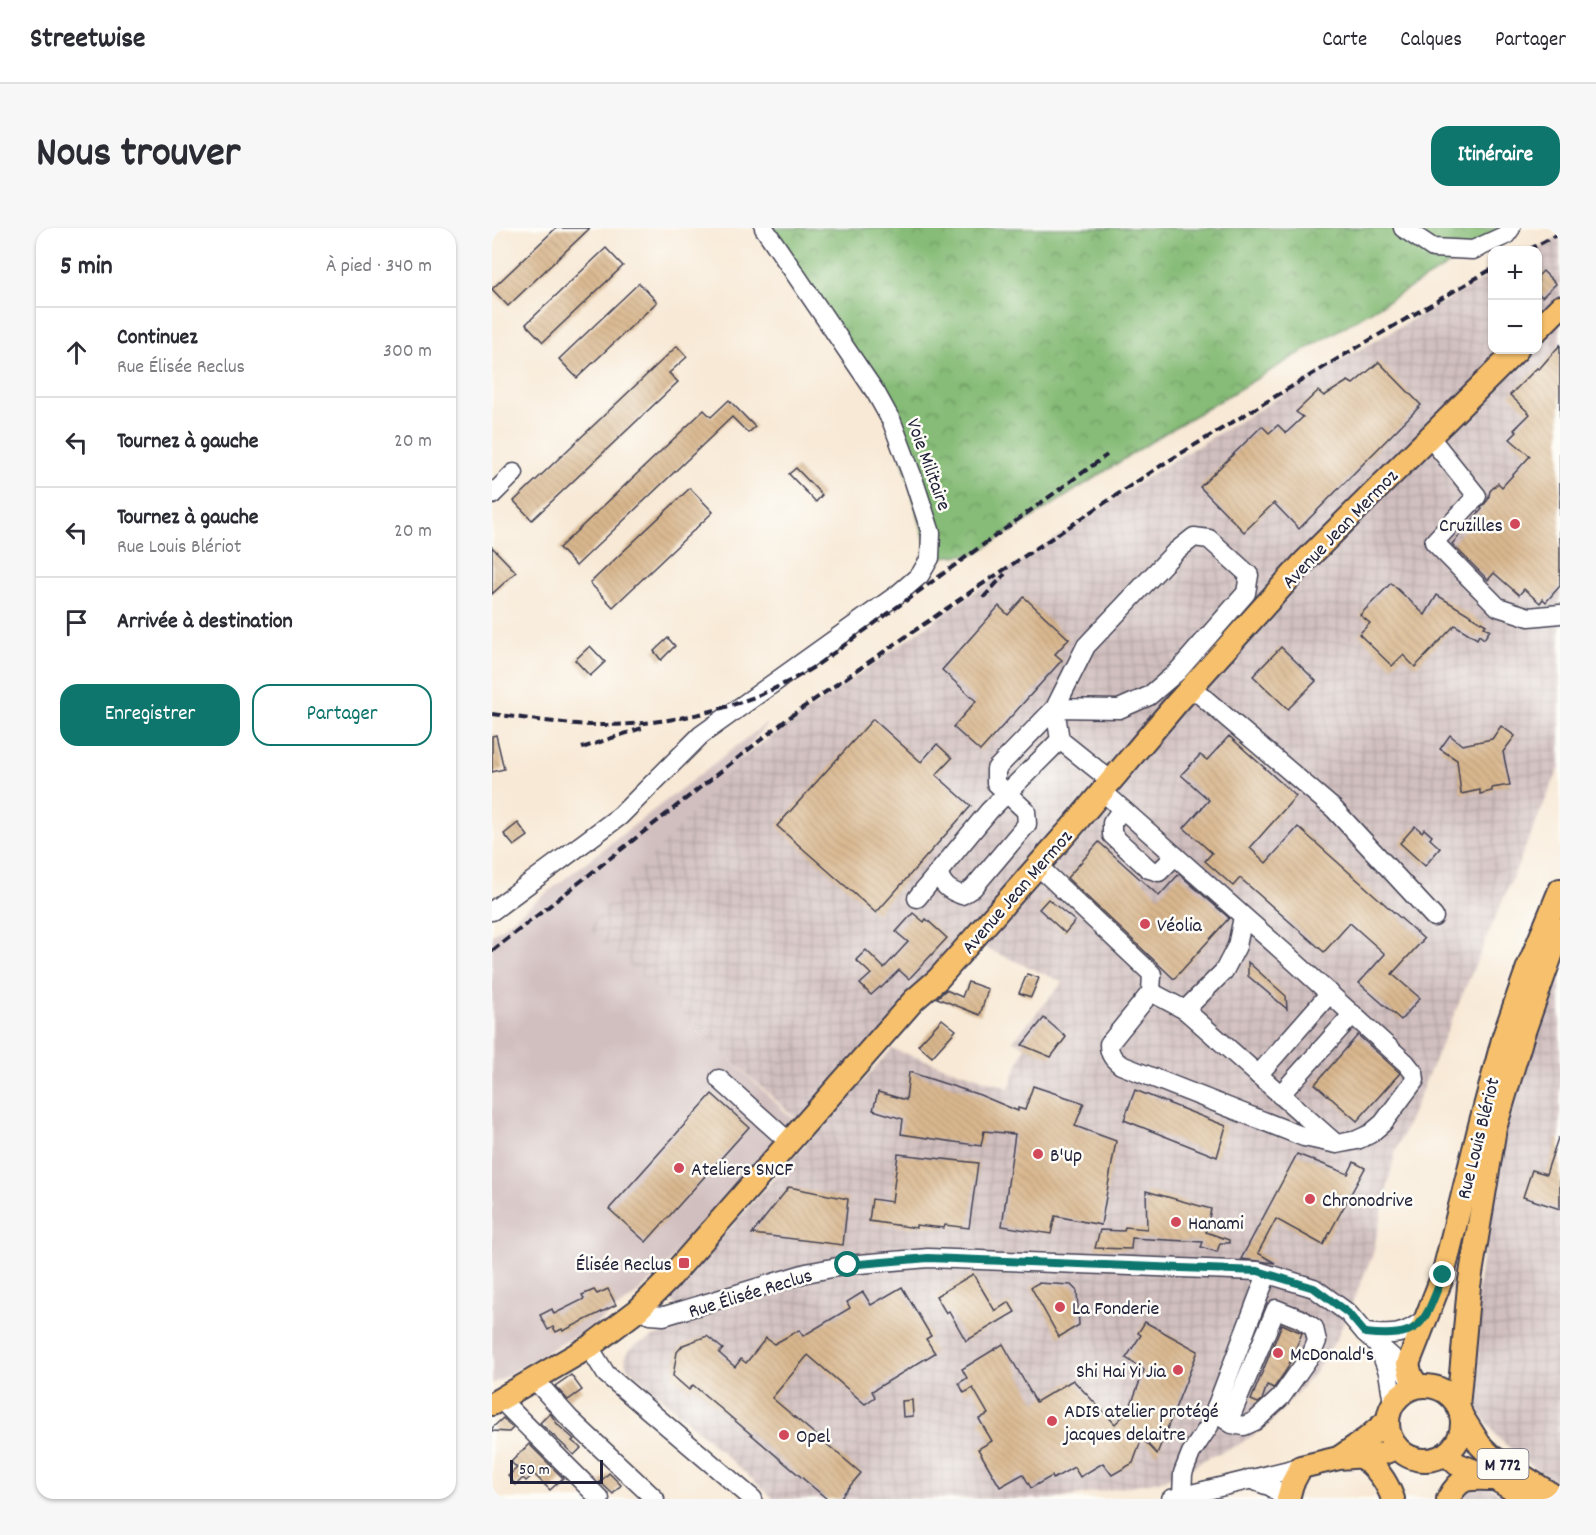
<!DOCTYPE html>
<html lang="fr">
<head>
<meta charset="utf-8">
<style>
	body { margin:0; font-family:Dekko,sans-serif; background:#f7f7f7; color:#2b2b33 }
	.controls { position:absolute; right:18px; top:18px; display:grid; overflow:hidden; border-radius:12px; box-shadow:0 2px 4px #0004 }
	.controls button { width:54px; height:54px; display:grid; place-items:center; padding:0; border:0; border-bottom:2px solid #e1e1e2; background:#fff; color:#2b2b33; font:30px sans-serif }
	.scale { position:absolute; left:18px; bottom:15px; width:93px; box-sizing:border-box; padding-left:6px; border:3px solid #22223b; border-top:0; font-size:16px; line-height:21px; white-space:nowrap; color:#22223b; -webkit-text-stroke:4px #fdfcf7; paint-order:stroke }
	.stop { position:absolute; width:18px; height:18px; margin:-14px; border:4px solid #0f766e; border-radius:50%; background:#fff }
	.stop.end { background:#0f766e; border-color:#fff; box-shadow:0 2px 6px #0008 }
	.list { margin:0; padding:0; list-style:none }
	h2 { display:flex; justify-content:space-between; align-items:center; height:78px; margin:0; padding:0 24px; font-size:26px }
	h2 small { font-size:20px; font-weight:400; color:#7c7c81 }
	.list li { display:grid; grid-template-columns:39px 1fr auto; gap:18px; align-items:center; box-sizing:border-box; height:90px; padding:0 24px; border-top:2px solid #e1e1e2 }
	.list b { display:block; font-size:22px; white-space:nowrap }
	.list p { margin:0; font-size:20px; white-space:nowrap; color:#7c7c81 }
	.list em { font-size:20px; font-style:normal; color:#7c7c81 }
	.actions { display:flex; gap:12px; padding:18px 24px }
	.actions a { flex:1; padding:14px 0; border:2px solid #0f766e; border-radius:18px; text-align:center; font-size:21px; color:#0f766e }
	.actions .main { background:#0f766e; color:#fff }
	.icon { flex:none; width:33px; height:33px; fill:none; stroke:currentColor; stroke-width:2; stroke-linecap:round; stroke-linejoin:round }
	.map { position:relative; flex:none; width:1068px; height:1271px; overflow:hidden; border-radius:18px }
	header { display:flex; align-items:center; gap:36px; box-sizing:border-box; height:84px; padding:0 30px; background:#fff; border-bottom:2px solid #e1e1e2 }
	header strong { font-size:28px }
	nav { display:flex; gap:33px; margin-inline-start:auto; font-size:21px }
	.intro { display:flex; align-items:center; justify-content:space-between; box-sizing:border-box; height:144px; padding:0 36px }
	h1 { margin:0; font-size:42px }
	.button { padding:15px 27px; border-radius:18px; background:#0f766e; color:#fff; font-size:21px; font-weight:700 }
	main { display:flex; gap:36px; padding:0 36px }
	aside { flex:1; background:#fff; border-radius:18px; box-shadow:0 2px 4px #0004 }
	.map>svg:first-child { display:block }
	.industrial { fill:url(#industrial-grid) }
	.railway { fill:#d1bfbf }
	.forest { fill:url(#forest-crowns); stroke:#546f59; stroke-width:1.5 }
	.building { fill:url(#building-back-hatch) }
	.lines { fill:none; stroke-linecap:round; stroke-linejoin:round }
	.minor-casing { stroke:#424052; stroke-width:21 }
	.major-casing { stroke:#424052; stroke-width:26 }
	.minor { stroke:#fff; stroke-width:18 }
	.major { stroke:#f7c06c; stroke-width:22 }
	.rail { stroke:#22223b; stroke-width:4; stroke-dasharray:9 4.5; stroke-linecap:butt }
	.route { stroke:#0f766e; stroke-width:8 }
	.poi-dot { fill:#d1495b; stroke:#fdfcf7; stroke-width:2 }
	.labels { text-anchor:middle; stroke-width:5; stroke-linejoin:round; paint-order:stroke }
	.shield { fill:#fdfcf7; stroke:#646373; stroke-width:1.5 }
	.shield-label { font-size:18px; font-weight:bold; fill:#22223b }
	.street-label { font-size:20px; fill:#22223b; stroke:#fdfcf7 }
	.poi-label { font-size:20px; fill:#22223b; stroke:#fdfcf7; text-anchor:start }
</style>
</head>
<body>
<header>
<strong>Streetwise</strong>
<nav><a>Carte</a><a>Calques</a><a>Partager</a></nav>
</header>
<div class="intro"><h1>Nous trouver</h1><a class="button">Itinéraire</a></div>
<main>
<aside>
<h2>5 min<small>À pied · 340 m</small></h2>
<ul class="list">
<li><svg class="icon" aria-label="ahead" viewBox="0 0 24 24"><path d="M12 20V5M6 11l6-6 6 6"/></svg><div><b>Continuez</b><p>Rue Élisée Reclus</p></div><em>300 m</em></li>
<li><svg class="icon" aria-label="left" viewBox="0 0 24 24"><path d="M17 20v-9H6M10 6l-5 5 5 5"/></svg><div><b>Tournez à gauche</b></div><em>20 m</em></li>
<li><svg class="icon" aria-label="left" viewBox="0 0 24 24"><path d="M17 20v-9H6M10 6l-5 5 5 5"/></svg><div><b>Tournez à gauche</b><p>Rue Louis Blériot</p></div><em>20 m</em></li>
<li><svg class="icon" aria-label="arrive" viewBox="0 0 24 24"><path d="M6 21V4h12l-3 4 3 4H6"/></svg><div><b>Arrivée à destination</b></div></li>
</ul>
<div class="actions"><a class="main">Enregistrer</a><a>Partager</a></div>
</aside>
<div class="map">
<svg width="1068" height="1271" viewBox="0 0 1068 1271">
	<defs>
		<pattern id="industrial-grid" width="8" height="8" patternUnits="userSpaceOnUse" patternTransform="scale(1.5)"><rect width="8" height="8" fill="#d1bfbf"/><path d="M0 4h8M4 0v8" fill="none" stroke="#b3a4a5"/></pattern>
		<pattern id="forest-crowns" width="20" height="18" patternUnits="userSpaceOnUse" patternTransform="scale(1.5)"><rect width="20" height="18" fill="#86bc77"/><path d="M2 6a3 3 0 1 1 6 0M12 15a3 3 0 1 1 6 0" fill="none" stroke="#6d9863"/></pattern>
		<pattern id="building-back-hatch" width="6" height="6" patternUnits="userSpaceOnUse" patternTransform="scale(1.5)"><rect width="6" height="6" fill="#d9b78e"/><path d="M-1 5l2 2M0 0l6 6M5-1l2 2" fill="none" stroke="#ba9d7b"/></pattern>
	</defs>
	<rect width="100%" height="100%" fill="#fdfcf7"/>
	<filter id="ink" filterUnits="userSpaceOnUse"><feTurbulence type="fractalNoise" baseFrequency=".0167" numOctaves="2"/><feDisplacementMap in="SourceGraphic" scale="12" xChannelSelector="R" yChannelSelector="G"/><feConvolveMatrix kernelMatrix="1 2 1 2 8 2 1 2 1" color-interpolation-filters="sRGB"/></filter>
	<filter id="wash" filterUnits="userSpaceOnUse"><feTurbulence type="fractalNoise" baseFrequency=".008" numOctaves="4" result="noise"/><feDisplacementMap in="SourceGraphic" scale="24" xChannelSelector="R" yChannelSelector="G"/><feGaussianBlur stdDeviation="1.35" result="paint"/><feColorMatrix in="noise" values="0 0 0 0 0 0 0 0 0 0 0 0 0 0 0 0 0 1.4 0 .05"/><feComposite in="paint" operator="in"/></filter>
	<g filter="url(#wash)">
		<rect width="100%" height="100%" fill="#f8e9d6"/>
		<g class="industrial">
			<path d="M 1068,8 L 1068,538 L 903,925 L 880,1029 L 844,1112 L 821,1147 L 775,1198 L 746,1217 L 711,1232 L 691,1245 L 666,1253 L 565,1271 L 282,1271 L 134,1138 L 133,1127 L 143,1117 L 195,1094 L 176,1067 L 400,821 L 517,860 L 533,818 L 521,813 L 571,754 L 479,714 L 313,899 L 76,683 L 241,536 L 481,365 L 674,237 L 855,129 L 1000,46 L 1000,122 L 1046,122 L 1046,22 L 1042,22 Z"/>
			<path d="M 1068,735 L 1068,1260 L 1007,1211 L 986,1182 L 981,1167 L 982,1084 L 1009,915 L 1028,846 Z"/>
			<path d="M 998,1259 L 1017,1271 L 957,1271 L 966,1261 Z"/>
		</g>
		<path class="railway" d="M 277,493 L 231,551 L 103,690 L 99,703 L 182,778 L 303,893 L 167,1046 L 141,1069 L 105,1095 L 0,1156 L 0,707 Z"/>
		<path class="forest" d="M 272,0 L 1019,0 L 673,205 L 483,326 L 438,330 L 400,194 Z"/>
		<g id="blocks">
			<g class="building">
				<path d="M 64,0 L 98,0 L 16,78 L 0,61 Z"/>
				<path d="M 114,20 L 131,38 L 51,114 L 34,96 Z"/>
				<path d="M 1051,43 L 1064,56 L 1050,69 L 1046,65 L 1046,48 Z"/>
				<path d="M 147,55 L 165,74 L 85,150 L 67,131 Z"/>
				<path d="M 1068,117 L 1068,358 L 1054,374 L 1051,371 L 1048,375 L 1032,361 L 1027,367 L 1002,345 L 996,352 L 960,316 L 990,281 L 989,280 L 996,272 L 998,263 L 1006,255 L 1010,259 L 1038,228 L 1018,211 L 1025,204 L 1022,202 L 1038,186 L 1018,167 L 1045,140 L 1047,141 Z"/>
				<path d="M 185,118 L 195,129 L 177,145 L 186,154 L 40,292 L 22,273 Z"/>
				<path d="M 887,134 L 929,177 L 807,301 L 782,275 L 752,304 L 708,259 L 770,198 L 777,205 L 786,197 L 794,205 L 811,189 L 804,184 L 826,163 L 832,168 L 856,153 L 861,156 Z"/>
				<path d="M 237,172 L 263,199 L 256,205 L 240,189 L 84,338 L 67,320 L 212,182 L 219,189 Z"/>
				<path d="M 304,240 L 330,267 L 324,274 L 297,246 Z"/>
				<path d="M 198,260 L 221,284 L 121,379 L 98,355 Z"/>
				<path d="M 0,319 L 24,344 L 0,366 Z"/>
				<path d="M 899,355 L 933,387 L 945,367 L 994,397 L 992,399 L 998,402 L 992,411 L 987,407 L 985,411 L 963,397 L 923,439 L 911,427 L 900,438 L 867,406 L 878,395 L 868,387 Z"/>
				<path d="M 532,369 L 577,411 L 563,426 L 570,432 L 488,523 L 461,499 L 484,473 L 450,442 L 507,378 L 516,387 Z"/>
				<path d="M 176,410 L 183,418 L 169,432 L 162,423 Z"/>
				<path d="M 98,418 L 113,434 L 98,448 L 83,432 Z"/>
				<path d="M 789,419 L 824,453 L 796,481 L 761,448 Z"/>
				<path d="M 381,491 L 429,534 L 445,516 L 460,530 L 444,547 L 479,578 L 384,685 L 285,598 Z"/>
				<path d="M 1009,498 L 1023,508 L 1011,524 L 1018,557 L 1000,560 L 1000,563 L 988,566 L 988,562 L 969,566 L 965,532 L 948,521 L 958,507 L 970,517 L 1000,511 Z"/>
				<path d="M 4,507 L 12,541 L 0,544 L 0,508 Z"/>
				<path d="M 737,508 L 804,568 L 758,620 L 774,635 L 806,599 L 932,711 L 900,746 L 928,770 L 909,792 L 867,755 L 893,726 L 858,695 L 832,724 L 748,650 L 741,658 L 713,633 L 720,625 L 692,600 L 717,572 L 689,547 L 708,527 L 715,532 Z"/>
				<path d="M 26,595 L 36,608 L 22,618 L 12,606 Z"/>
				<path d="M 923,598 L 930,604 L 932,601 L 940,608 L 938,611 L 948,620 L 933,638 L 908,615 Z"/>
				<path d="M 607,614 L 667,668 L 687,646 L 737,690 L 682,751 L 575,650 Z"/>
				<path d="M 556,671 L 583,693 L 573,705 L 547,681 Z"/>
				<path d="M 421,685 L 432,694 L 434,691 L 455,710 L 417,751 L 407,742 L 389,760 L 388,759 L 379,767 L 368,756 L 379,746 L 364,732 L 374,722 L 392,740 L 416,714 L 404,704 Z"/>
				<path d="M 756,734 L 794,768 L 795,781 L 756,748 Z"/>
				<path d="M 535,746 L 547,750 L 539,769 L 527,765 Z"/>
				<path d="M 476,754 L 496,761 L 488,787 L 445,770 L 454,762 L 470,769 Z"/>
				<path d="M 552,790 L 574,809 L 559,829 L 530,817 Z"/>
				<path d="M 450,791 L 464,802 L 440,829 L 426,817 Z"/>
				<path d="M 866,807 L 908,845 L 865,893 L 823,856 Z"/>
				<path d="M 417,844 L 488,867 L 526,883 L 526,880 L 533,882 L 541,858 L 592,875 L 583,898 L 624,913 L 609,997 L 563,988 L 559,1006 L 510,998 L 523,906 L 492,903 L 489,918 L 409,906 L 411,891 L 381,882 L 386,864 L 414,872 Z"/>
				<path d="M 643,862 L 734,898 L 725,929 L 632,892 Z"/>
				<path d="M 220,866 L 257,899 L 154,1014 L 117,981 Z"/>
				<path d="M 1066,910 L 1068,910 L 1068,981 L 1031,969 L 1040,942 L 1054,946 Z"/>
				<path d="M 406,926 L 486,935 L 477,1000 L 453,997 L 452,1000 L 424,997 L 424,1000 L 377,993 L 380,971 L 400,974 Z"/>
				<path d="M 805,926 L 856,946 L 862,934 L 873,940 L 831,1017 L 784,991 L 766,1025 L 783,1035 L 749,1031 Z"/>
				<path d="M 297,959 L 356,971 L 351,1017 L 260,1006 Z"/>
				<path d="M 654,963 L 719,981 L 714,1004 L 737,1012 L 737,1015 L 728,1015 L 725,1024 L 709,1019 L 711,1014 L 640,1010 L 639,1021 L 603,1020 L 608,1002 L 632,1003 L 633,999 L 655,1001 Z"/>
				<path d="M 481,1046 L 503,1083 L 517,1074 L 523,1084 L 474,1113 L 457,1083 L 454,1085 L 444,1068 Z"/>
				<path d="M 546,1055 L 579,1057 L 585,1063 L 587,1097 L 567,1109 L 539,1059 Z"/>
				<path d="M 410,1059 L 439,1108 L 434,1111 L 443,1125 L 380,1163 L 383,1169 L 373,1176 L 316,1127 L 280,1170 L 369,1245 L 347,1271 L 335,1271 L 201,1157 L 197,1162 L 181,1148 L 185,1124 L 191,1117 L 215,1108 L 231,1121 L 227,1125 L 243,1139 L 249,1131 L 254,1135 L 274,1110 L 282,1116 L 307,1102 L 311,1108 L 358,1080 L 355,1074 L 371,1064 L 379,1077 Z"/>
				<path d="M 116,1061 L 124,1077 L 71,1103 L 70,1101 L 64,1104 L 61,1099 L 56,1102 L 48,1087 L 60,1081 L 62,1086 L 92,1071 L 90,1067 L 102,1062 L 105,1066 Z"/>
				<path d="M 653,1094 L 706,1123 L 665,1226 L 650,1210 L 641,1235 L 620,1247 L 611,1235 L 588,1249 L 582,1239 L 561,1251 L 560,1248 L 539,1260 L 531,1246 L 508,1259 L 486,1221 L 500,1213 L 487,1191 L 496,1186 L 481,1160 L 472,1165 L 467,1155 L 475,1150 L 470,1141 L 511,1116 L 544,1174 L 581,1152 L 623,1196 L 637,1182 L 652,1142 L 634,1130 L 649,1107 L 646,1105 Z"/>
				<path d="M 790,1096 L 810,1105 L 795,1141 L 782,1160 L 775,1157 L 770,1172 L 766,1175 L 759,1172 Z"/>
				<path d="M 79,1147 L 90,1162 L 76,1172 L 63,1158 Z"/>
				<path d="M 420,1172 L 421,1188 L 411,1189 L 410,1173 Z"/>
				<path d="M 58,1185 L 66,1197 L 82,1211 L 80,1213 L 89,1220 L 82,1227 L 48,1195 Z"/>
				<path d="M 11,1190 L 21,1200 L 17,1204 L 0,1203 L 0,1200 Z"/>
				<path d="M 37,1216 L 71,1250 L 58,1262 L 42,1246 L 34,1253 L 31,1250 L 24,1257 L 16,1248 L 25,1240 L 19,1234 Z"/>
				<path d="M 117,1245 L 129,1257 L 121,1266 L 108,1254 Z"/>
			</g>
		</g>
	</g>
	<g filter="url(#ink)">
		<use href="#blocks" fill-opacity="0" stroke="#424052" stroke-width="1.5"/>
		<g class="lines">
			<g class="minor-casing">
				<g id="minor">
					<path d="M 911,0 L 941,20 L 981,22 L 1014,7 L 1019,0"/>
					<path d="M 937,208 L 985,268 L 942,314 L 1006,379 L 1037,389 L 1068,386"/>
					<path d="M 0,267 L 22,245"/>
					<path d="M 699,459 L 842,581 L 942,689"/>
					<path d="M 630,581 L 620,595 L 620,607 L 657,641 L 667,644 L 683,628"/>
					<path d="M 545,637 L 660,746 L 659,764 L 617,816 C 617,826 621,831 629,837 L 812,909 L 845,916 L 865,912 L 878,906 L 891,895 L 923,852 L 922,845 L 914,835 L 794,726 L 609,562"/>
					<path d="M 446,644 C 451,658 456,662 470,667 L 481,660 L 535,596 L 534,583 L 504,555 L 504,541 L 563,480 L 627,481 L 657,468 L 685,444 L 754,365 L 757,347 L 717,311 L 702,309 L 683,324 L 594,418 L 563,480 L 568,512 L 618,552"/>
					<path d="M 425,670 L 497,583 L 568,512"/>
					<path d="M 0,683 L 128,588 L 209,507 L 406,366 L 428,347 L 438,330 L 439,305 L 421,250 L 400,194 L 384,165 L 272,0"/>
					<path d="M 659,764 L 693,782 L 732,743 L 745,718 L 751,689"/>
					<path d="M 693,782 L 842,914"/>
					<path d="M 766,847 L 838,765"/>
					<path d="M 227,851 L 297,914"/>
					<path d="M 788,867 L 861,786"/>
					<path d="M 146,1082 L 158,1087 L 172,1088 L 314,1045 L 356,1037 L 436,1030 L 766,1043 L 822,1060 L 856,1085 L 873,1105 L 908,1136 L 919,1154"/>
					<path d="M 873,1105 C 901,1108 912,1108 934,1090"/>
					<path d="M 97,1119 L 114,1146 L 261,1271"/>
					<path d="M 887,1120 L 896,1144 L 901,1175"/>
					<path d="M 42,1151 L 78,1191 L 163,1271"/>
					<path d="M 8,1171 L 108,1271"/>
					<path d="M 722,1184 L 740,1196 L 752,1198 L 763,1193 L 789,1169 L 820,1125 L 825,1113 L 822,1100 L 809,1091 L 784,1081 L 741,1183 L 730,1183 L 724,1179"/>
					<path d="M 757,1251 L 780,1259 L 792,1271"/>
					<path d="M 690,1268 L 691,1245 L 699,1225 L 717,1198 L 775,1046"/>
					<path d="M 679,1271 L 809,1239"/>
				</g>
			</g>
			<g class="major-casing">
				<g id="major">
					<path d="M 1046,101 L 1068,79"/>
					<circle cx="933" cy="1195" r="37"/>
					<path d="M 926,1158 L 919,1148 L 916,1136 L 951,1047 L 988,897 L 1012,808 L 1035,742 L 1068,662"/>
					<path d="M 0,1176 L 97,1119 L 146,1082 L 176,1052 L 422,772 L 446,751 L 580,599 L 684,476 L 812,334 L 1025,122"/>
					<path d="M 966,1179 L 977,1058 L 1003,900 L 1031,806 L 1068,702"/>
					<path d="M 969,1187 L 988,1217 L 999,1228 L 1067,1271"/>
					<path d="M 954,1226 L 965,1236 L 1003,1251 L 1036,1271"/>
					<path d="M 868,1228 C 885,1240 894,1252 901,1271"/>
					<path d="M 848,1229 L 874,1211 L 895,1193"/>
					<path d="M 796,1271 L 800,1256 L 809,1239 L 847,1230 L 886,1227 L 905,1220"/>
					<path d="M 956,1271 C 968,1249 975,1250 999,1251"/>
				</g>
			</g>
			<use href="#minor" class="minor"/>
			<use href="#major" class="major"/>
			<g class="rail">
				<path d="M 1036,22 L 1068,5"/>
				<path d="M 491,370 L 513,346"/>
				<path d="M 0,486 C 33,490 67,496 101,497 C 180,498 258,480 325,437 L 615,227"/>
				<path d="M 90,520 L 150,500"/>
				<path d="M 0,723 L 303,485 L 480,363 L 673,235 L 852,127 L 1000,41"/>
			</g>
		</g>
	</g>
	<g class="lines" filter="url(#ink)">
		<path class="route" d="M 356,1037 L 436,1030 L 766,1043 L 822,1060 L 856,1085 L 873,1105 C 931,1111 932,1095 951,1047"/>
	</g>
	<g class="poi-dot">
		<circle cx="1023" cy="296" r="6"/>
		<circle cx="653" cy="696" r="6"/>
		<circle cx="546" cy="926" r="6"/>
		<circle cx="187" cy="940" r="6"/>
		<circle cx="818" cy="971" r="6"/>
		<circle cx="684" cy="994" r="6"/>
		<rect x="186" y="1029" width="12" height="12" rx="3"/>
		<circle cx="568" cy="1079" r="6"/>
		<circle cx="786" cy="1125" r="6"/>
		<circle cx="686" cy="1142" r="6"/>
		<circle cx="560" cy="1193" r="6"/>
		<circle cx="292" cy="1207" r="6"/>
	</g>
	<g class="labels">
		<rect class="shield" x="985.5" y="1221" width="51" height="30" rx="4.5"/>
		<g class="shield-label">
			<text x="1011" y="1242">M 772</text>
		</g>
		<g class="street-label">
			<text transform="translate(438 236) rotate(70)" y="7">Voie Militaire</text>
			<text transform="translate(847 300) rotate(-46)" y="7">Avenue Jean Mermoz</text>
			<text transform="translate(524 663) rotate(-49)" y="7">Avenue Jean Mermoz</text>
			<text transform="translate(985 910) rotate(-76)" y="7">Rue Louis Blériot</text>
			<text transform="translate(258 1064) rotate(-17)" y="7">Rue Élisée Reclus</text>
		</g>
		<g class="poi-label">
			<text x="1011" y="303" text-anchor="end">Cruzilles</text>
			<text x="665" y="703">Véolia</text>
			<text x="558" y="933">B'Up</text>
			<text x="199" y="947">Ateliers SNCF</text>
			<text x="830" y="978">Chronodrive</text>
			<text x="696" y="1001">Hanami</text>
			<text x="180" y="1042" text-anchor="end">Élisée Reclus</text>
			<text x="580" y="1086">La Fonderie</text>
			<text x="798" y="1132">McDonald's</text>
			<text x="674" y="1149" text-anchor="end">Shi Hai Yi Jia</text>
			<text x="572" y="1189">ADIS atelier protégé<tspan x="572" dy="23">jacques delaitre</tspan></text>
			<text x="304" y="1214">Opel</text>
		</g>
	</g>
</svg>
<div class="controls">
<button>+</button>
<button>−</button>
</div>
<div class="scale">50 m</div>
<div class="stop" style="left:356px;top:1037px"></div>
<div class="stop end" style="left:951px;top:1047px"></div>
</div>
</main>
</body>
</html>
